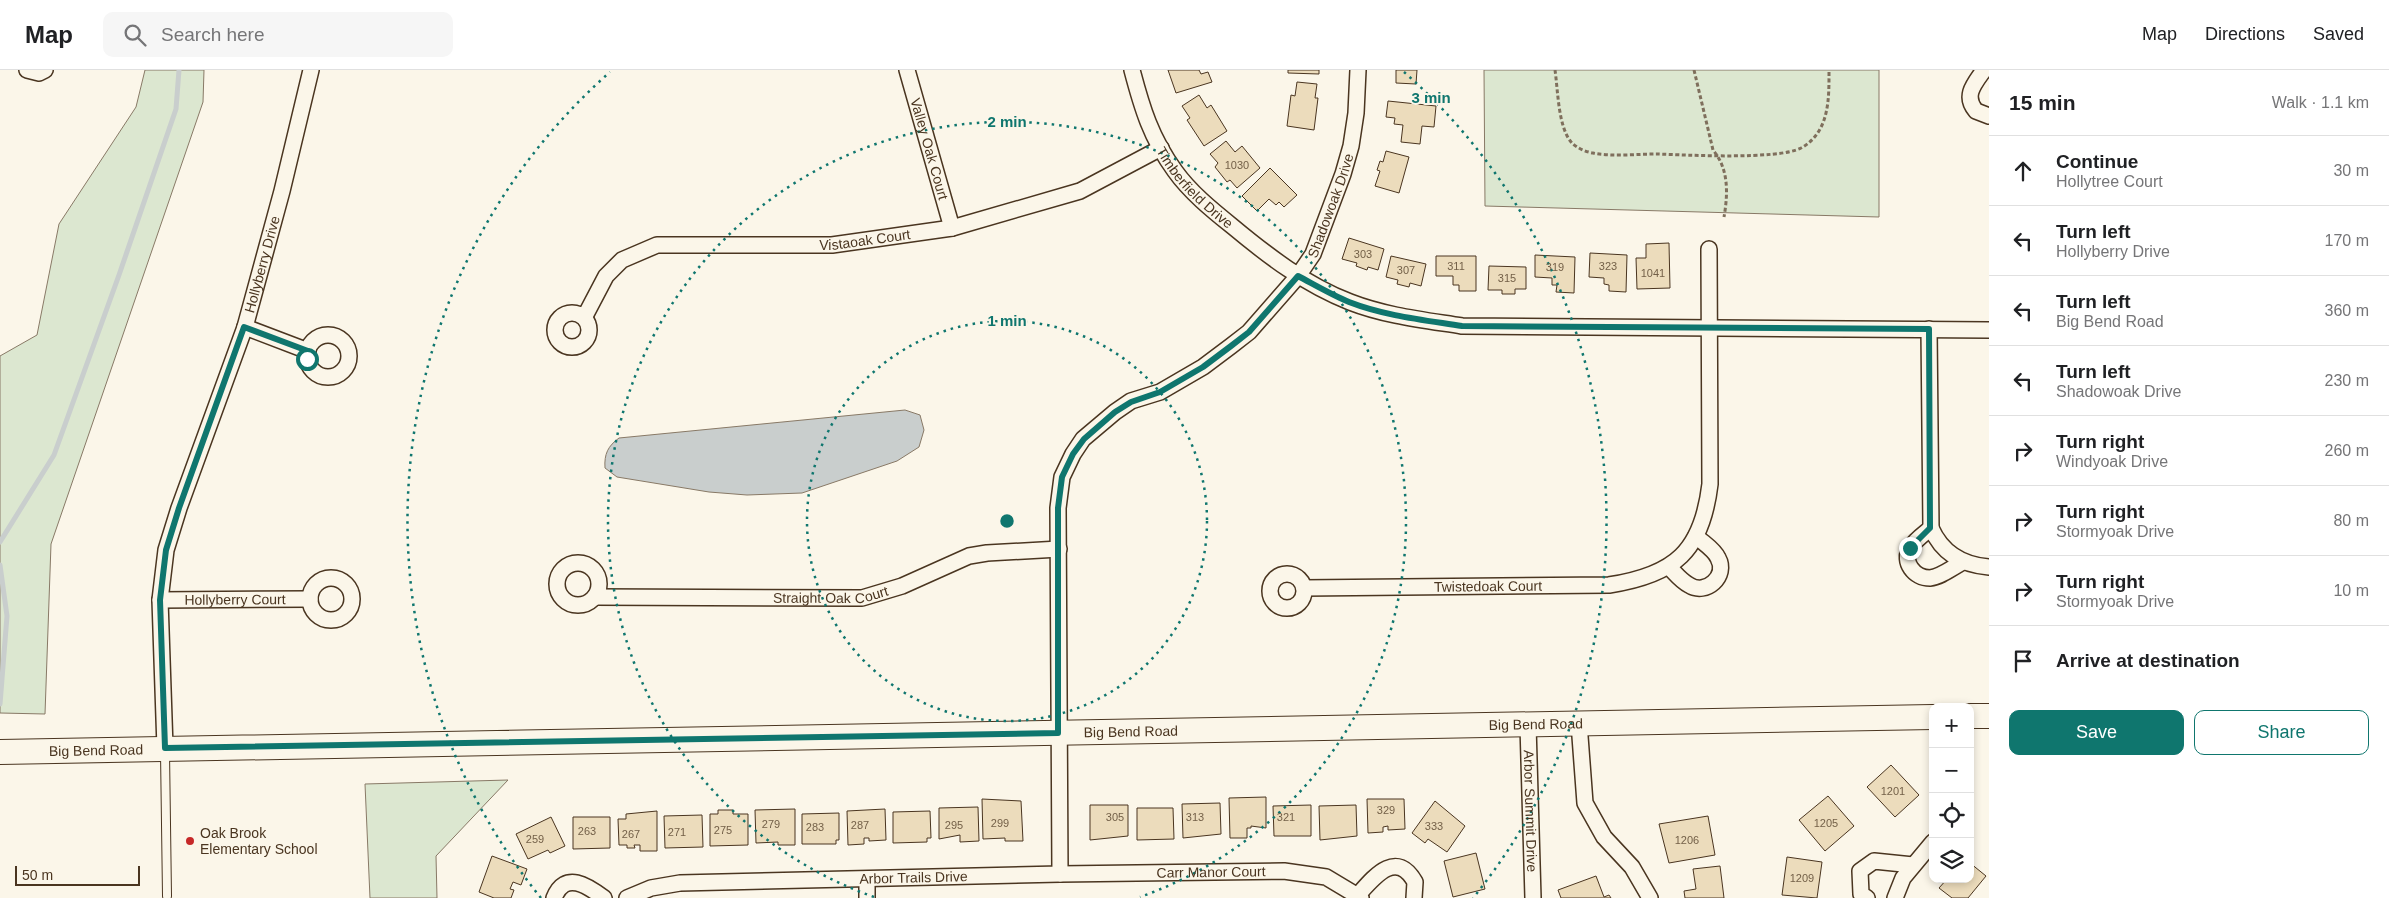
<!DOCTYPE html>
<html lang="en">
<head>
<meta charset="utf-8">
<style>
	body { margin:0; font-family:Helvetica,sans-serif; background:#f6f6f6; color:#202124 }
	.controls { position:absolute; right:15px; bottom:15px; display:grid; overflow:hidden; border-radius:10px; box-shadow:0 2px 8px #0003 }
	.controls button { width:45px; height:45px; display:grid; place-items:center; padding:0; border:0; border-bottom:1px solid #e0e0e0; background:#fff; color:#202124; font:25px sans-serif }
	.scale { position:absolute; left:15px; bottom:12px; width:125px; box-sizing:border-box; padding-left:5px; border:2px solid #4a3520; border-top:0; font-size:14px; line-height:18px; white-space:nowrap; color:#4a3520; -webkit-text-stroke:4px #fbf6e9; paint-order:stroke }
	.stop { position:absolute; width:15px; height:15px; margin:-11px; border:4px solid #0f766e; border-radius:50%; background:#fff }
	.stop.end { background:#0f766e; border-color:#fff; box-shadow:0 1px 5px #0008 }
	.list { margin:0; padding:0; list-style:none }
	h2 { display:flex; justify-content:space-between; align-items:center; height:65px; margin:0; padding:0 20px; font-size:21px }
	h2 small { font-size:16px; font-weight:400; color:#757577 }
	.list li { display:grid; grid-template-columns:32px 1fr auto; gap:15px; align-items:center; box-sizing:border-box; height:70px; padding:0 20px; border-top:1px solid #e0e0e0 }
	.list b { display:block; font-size:19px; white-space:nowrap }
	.list p { margin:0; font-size:16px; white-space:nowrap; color:#757577 }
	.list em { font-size:16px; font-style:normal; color:#757577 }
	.actions { display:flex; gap:10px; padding:15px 20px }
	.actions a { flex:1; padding:11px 0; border:1px solid #0f766e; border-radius:10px; text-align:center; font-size:18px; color:#0f766e }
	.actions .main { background:#0f766e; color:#fff }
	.icon { flex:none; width:28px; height:28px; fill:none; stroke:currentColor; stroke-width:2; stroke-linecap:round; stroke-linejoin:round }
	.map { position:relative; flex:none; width:1989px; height:828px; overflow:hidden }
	header { display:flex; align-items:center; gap:30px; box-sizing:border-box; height:70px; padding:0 25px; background:#fff; border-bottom:1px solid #e0e0e0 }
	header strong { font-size:24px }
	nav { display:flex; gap:28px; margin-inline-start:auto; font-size:18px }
	.search { width:350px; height:45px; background:#f6f6f6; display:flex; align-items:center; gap:12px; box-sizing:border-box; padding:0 18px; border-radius:10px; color:#757577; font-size:19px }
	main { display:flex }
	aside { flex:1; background:#fff }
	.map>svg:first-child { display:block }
	.green { fill:#dce7d0; stroke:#887966 }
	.water { fill:#c9cecd; stroke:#887966 }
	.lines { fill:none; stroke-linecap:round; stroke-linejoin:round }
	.stream { stroke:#c9cecd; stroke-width:5 }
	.building { fill:#ecdcbc; stroke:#4a3520 }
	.service-casing { stroke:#4a3520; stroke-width:10 }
	.minor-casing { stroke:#4a3520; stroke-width:18 }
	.primary-casing { stroke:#4a3520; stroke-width:26 }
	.path { stroke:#7f6f5c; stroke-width:3; stroke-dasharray:4 2.5; stroke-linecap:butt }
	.service { stroke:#fbf6e9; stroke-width:8 }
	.minor { stroke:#fbf6e9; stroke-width:15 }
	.primary { stroke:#fbf6e9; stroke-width:24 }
	.route { stroke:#0f766e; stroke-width:6 }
	.ring { fill:none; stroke:#0f766e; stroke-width:2.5; stroke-dasharray:2.5 5 }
	.poi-dot { fill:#c62828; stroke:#fbf6e9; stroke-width:2 }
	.labels { text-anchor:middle; stroke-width:4; stroke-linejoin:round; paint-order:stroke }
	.number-label { font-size:11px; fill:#725f47 }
	.street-label { font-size:14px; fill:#4a3520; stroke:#fbf6e9 }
	.poi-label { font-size:14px; fill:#4a3520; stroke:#fbf6e9; text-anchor:start }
	.centre { fill:#0f766e; stroke:#fbf6e9; stroke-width:2.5 }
	.ring-label { font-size:15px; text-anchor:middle; font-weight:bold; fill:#0f766e; stroke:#fbf6e9; stroke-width:4; stroke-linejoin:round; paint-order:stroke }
</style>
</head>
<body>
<header>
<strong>Map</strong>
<div class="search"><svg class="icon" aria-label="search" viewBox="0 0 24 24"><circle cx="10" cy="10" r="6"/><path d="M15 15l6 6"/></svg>Search here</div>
<nav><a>Map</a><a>Directions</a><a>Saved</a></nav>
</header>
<main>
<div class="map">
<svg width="1989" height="828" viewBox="0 0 1989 828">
	<rect width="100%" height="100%" fill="#fbf6e9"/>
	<g class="green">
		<path d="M 145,0 L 204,0 L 203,32 L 51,474 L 45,644 L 0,643 L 0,286 L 37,265 L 59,154 L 136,37 Z"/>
		<path d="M 1484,0 L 1879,0 L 1879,147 L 1485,136 Z"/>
		<path d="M 508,710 L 436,786 L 437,828 L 370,828 L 365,714 Z"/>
	</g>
	<path class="water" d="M 905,340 L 920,345 L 924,360 L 919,377 L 897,391 L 802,423 L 747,425 L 709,422 L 617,407 L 605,398 C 604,384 608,376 619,368 Z"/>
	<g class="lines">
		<g class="stream">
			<path d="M 0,472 L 54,385 L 119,205 L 176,39 L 179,0"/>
			<path d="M 0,495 L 7,546 L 0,634"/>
		</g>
	</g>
	<g class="building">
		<path d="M 1168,0 L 1199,0 L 1201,4 L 1208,2 L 1212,12 L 1176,23 Z"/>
		<path d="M 1288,0 L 1319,0 L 1319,4 L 1288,3 Z"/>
		<path d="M 1396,0 L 1417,0 L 1416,14 L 1396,13 Z"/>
		<path d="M 1297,12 L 1317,14 L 1315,28 L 1318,28 L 1314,60 L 1287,56 L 1291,25 L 1295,26 Z"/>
		<path d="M 1199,25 L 1207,38 L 1211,35 L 1227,61 L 1204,76 L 1187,50 L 1190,48 L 1182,36 Z"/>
		<path d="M 1388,31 L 1436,36 L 1434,57 L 1422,56 L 1420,74 L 1401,72 L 1403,55 L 1394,54 L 1395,48 L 1386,47 Z"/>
		<path d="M 1226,71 L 1235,82 L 1242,76 L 1260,98 L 1237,118 L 1230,110 L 1227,112 L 1215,97 L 1218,93 L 1210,84 Z"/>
		<path d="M 1386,81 L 1409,87 L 1399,123 L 1375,116 L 1380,101 L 1377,100 L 1380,91 L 1383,92 Z"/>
		<path d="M 1270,98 L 1297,125 L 1284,137 L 1279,132 L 1276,135 L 1269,129 L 1257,141 L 1242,126 Z"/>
		<path d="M 1349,168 L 1384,179 L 1378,200 L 1368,197 L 1367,200 L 1356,196 L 1357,193 L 1342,189 Z"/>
		<path d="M 1669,173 L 1670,218 L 1637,219 L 1636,188 L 1646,188 L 1646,174 Z"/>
		<path d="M 1590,183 L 1627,185 L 1626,222 L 1609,221 L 1609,215 L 1604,214 L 1604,208 L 1589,207 Z"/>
		<path d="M 1535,185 L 1575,187 L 1574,223 L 1556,222 L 1557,215 L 1552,215 L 1552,208 L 1535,207 Z"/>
		<path d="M 1391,186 L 1426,194 L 1421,216 L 1410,213 L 1409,217 L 1397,214 L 1398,210 L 1386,207 Z"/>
		<path d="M 1436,186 L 1476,186 L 1476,221 L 1459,221 L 1459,215 L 1453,215 L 1453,206 L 1436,206 Z"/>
		<path d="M 1489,196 L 1526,197 L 1526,219 L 1515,219 L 1515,224 L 1502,224 L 1502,220 L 1488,220 Z"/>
		<path d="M 1891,695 L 1919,725 L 1895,747 L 1867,717 Z"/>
		<path d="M 1828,726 L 1854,756 L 1825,781 L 1799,750 Z"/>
		<path d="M 1266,727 L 1266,758 L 1251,756 L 1251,758 L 1247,758 L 1247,768 L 1230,768 L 1229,728 Z"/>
		<path d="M 982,729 L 1021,731 L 1023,771 L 1005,771 L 1005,768 L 983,769 Z"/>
		<path d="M 1367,729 L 1404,729 L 1405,759 L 1388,760 L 1388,756 L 1383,757 L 1383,762 L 1368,763 Z"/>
		<path d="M 1435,731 L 1465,756 L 1447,782 L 1428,769 L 1425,773 L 1412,763 Z"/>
		<path d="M 1220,733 L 1221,764 L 1183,768 L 1182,734 Z"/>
		<path d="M 1090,735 L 1128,735 L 1128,766 L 1090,770 Z"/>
		<path d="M 1311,735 L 1311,766 L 1274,766 L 1273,736 Z"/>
		<path d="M 1356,735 L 1357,766 L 1320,770 L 1319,736 Z"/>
		<path d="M 978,737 L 979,771 L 960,772 L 960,765 L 939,769 L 939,738 Z"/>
		<path d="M 1137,738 L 1173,738 L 1174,769 L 1137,770 Z"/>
		<path d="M 795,739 L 795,775 L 778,775 L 778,772 L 756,773 L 755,740 Z"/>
		<path d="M 885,739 L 886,770 L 869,771 L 869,768 L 864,768 L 864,774 L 848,775 L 847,741 Z"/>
		<path d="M 718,740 L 733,740 L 733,744 L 748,744 L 748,775 L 710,776 L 710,744 L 718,744 Z"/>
		<path d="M 657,741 L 657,781 L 640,781 L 640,775 L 634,775 L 635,778 L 627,778 L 627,775 L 619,775 L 618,749 L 626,749 L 626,744 Z"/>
		<path d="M 930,741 L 931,768 L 927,768 L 927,772 L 893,773 L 893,742 Z"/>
		<path d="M 839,743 L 839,770 L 836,770 L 836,774 L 802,774 L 802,744 Z"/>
		<path d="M 702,745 L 703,777 L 665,778 L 664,746 Z"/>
		<path d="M 1708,746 L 1715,785 L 1669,793 L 1659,754 Z"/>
		<path d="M 551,747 L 565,776 L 550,783 L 548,780 L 528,789 L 516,764 Z"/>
		<path d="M 573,747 L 610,747 L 610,778 L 573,779 Z"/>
		<path d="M 1476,783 L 1485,819 L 1453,827 L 1444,791 Z"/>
		<path d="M 492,786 L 527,799 L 521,815 L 513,812 L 510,819 L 514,820 L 511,828 L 494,828 L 479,822 Z"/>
		<path d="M 1787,787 L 1822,792 L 1817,828 L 1782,825 Z"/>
		<path d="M 1970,793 L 1986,806 L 1968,828 L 1952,828 L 1939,818 L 1947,809 L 1970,809 Z"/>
		<path d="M 1720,796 L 1724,828 L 1685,828 L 1684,821 L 1696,819 L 1693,799 Z"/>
		<path d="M 1596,806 L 1604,827 L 1609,825 L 1611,828 L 1561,828 L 1558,820 Z"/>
	</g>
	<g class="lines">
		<g class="service-casing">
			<path id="service" d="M 165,682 L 167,826"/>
		</g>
		<g class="minor-casing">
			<g id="minor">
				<path d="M 27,0 L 39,3 L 45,0"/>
				<path id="s1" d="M 907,0 L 952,158"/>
				<path id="s2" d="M 1132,0 C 1142,38 1151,68 1175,101 C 1190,122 1212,140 1232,156 C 1268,186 1306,215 1350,232 C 1386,246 1424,250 1462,256 L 1989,260"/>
				<path d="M 1984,0 C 1974,14 1963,26 1976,41 L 1989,46"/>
				<circle cx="572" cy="260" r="17"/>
				<path id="s3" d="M 585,246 L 606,206 L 622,190 L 657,175 L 832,175 L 952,158 L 1080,121 L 1161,78"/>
				<path d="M 245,257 L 308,281"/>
				<path d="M 1929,259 L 1931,458 C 1942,483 1962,495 1989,497"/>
				<circle cx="328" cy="286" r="21"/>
				<path d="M 1931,458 C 1924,464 1915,470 1910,478 C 1902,492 1914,508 1930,508 C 1941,507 1953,497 1963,492"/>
				<circle cx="578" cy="514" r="21"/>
				<path d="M 1669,497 C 1675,503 1681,511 1689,515 C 1706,526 1728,506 1718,488 C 1714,479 1703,473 1696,466"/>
				<circle cx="1287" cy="521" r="17"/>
				<circle cx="331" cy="529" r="21"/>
				<path id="s4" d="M 1304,518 L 1609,515 C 1675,505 1702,481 1710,414 L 1709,179"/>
				<path id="s5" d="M 595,527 L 862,528 L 902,516 L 969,486 L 987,483 L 1059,479"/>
				<path id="s6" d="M 160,530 L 310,529"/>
				<path d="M 1579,653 L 1585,733 L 1604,767 L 1632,797 L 1650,828"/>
				<path id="s7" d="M 1528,655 L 1533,828"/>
				<path id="s8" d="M 165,678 L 160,530 L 166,480 L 179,438 L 245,257 L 282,121 L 311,0"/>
				<path id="s9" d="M 1060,804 L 1284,801 L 1326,807 L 1361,828"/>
				<path d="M 867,809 L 867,828"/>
				<path d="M 1358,825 C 1374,807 1396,779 1415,812 L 1414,828"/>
				<path d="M 554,828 C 565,800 588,816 604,828"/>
				<path id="s10" d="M 627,828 L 651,818 L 680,813 L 1060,804 L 1058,438 L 1062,407 L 1073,384 L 1083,369 L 1115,342 L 1131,331 L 1160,322 L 1203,297 L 1231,276 L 1249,262 L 1298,206 L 1313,184 L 1343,104 L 1351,76 L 1356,43 L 1358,0"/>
				<path d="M 1867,828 L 1861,824 L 1860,801 L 1874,791 L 1913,795"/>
				<path d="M 1895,828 L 1903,808 L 1933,772"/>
			</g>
		</g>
		<g class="primary-casing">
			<g id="primary">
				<path d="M 1970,646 L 1989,646"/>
				<path id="s11" d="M 0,682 L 1933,647"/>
			</g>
		</g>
		<g class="path">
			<path d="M 1555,0 C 1558,20 1558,58 1572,73 C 1577,78 1586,82 1593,83 C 1613,87 1636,84 1657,84 C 1687,85 1778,90 1801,78 C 1830,62 1829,28 1829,0"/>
			<path d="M 1694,0 L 1713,80 C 1729,99 1728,124 1724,147"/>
		</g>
		<use href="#service" class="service"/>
		<use href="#minor" class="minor"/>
		<use href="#primary" class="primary"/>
	</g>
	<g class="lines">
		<path class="route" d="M 307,289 L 308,281 L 244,257 L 179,438 L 166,480 L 160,530 L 165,678 L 1058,663 L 1058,438 L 1062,407 L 1073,384 L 1084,369 L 1115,342 L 1131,332 L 1160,322 L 1203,297 L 1231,276 L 1249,262 L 1298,206 C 1315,215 1332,225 1349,232 C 1385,246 1424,250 1462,256 L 1929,259 L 1930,458 L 1910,478"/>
	</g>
	<g class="ring">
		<circle cx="1007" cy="451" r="200"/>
		<path d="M874 827A399 399 0 1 1 1140 827"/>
		<path d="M541 828A599 599 0 0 1 610 2M1404 2A599 599 0 0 1 1473 828"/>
	</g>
	<circle class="poi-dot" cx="190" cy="771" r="5"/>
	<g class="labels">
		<g class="number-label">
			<text x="1237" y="99">1030</text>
			<text x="1363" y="188">303</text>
			<text x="1456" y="200">311</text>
			<text x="1608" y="200">323</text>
			<text x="1555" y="201">319</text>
			<text x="1406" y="204">307</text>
			<text x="1653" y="207">1041</text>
			<text x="1507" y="212">315</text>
			<text x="1893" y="725">1201</text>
			<text x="1386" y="744">329</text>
			<text x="1115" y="751">305</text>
			<text x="1195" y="751">313</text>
			<text x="1286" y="751">321</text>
			<text x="1000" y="757">299</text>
			<text x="1826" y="757">1205</text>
			<text x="771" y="758">279</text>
			<text x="860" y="759">287</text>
			<text x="954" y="759">295</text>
			<text x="1434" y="760">333</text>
			<text x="815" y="761">283</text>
			<text x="723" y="764">275</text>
			<text x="587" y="765">263</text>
			<text x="677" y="766">271</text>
			<text x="631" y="768">267</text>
			<text x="535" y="773">259</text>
			<text x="1687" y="774">1206</text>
			<text x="1802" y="812">1209</text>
		</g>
		<g class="street-label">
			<text dy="5" stroke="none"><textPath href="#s1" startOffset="82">Valley Oak Court</textPath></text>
			<text dy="5" stroke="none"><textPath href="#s2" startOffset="136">Timberfield Drive</textPath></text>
			<text dy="5" stroke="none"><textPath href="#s10" startOffset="1228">Shadowoak Drive</textPath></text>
			<text dy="5" stroke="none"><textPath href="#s3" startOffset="314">Vistaoak Court</textPath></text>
			<text dy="5" stroke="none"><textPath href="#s8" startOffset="500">Hollyberry Drive</textPath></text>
			<text dy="5" stroke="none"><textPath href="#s4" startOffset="184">Twistedoak Court</textPath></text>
			<text dy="5" stroke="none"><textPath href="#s5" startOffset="236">Straight Oak Court</textPath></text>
			<text dy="5" stroke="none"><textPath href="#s6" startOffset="75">Hollyberry Court</textPath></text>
			<text dy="5" stroke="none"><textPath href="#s11" startOffset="1536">Big Bend Road</textPath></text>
			<text dy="5" stroke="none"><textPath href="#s11" startOffset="1131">Big Bend Road</textPath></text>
			<text dy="5" stroke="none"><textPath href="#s11" startOffset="96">Big Bend Road</textPath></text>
			<text dy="5" stroke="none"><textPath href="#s7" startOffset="86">Arbor Summit Drive</textPath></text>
			<text dy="5" stroke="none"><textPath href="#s9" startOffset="151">Carr Manor Court</textPath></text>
			<text dy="5" stroke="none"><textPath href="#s10" startOffset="289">Arbor Trails Drive</textPath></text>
		</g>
		<g class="poi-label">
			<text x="200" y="768">Oak Brook<tspan x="200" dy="16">Elementary School</tspan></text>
		</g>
	</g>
	<circle cx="1007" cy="451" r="8" class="centre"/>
	<g class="ring-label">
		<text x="1431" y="33">3 min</text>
		<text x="1007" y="57">2 min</text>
		<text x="1007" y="256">1 min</text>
	</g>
</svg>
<div class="controls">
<button>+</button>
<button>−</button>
<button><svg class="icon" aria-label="locate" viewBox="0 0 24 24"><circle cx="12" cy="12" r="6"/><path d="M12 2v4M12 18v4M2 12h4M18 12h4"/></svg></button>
<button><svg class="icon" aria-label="layers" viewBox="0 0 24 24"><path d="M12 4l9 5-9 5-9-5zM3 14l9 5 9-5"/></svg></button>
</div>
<div class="scale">50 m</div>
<div class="stop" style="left:307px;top:289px"></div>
<div class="stop end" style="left:1910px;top:478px"></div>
</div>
<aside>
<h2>15 min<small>Walk · 1.1 km</small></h2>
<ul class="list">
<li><svg class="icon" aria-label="ahead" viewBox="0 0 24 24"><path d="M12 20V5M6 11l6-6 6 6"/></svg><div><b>Continue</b><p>Hollytree Court</p></div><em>30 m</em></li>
<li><svg class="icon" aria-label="left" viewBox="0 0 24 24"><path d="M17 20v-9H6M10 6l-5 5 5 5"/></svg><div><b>Turn left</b><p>Hollyberry Drive</p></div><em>170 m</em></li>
<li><svg class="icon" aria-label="left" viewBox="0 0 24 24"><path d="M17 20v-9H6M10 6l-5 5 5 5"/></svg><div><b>Turn left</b><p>Big Bend Road</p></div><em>360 m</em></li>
<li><svg class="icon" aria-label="left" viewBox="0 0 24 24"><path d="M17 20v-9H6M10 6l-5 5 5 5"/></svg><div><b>Turn left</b><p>Shadowoak Drive</p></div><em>230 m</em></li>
<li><svg class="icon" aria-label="right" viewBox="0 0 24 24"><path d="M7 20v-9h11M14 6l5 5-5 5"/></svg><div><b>Turn right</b><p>Windyoak Drive</p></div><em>260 m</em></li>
<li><svg class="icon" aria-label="right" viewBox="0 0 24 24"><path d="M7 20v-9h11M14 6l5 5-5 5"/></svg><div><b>Turn right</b><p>Stormyoak Drive</p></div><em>80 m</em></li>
<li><svg class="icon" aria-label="right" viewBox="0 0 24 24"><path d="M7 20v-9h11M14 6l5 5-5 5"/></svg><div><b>Turn right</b><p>Stormyoak Drive</p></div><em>10 m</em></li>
<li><svg class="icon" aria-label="arrive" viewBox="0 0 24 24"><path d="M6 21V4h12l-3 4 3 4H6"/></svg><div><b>Arrive at destination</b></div></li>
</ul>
<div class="actions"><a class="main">Save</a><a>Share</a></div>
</aside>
</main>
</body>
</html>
